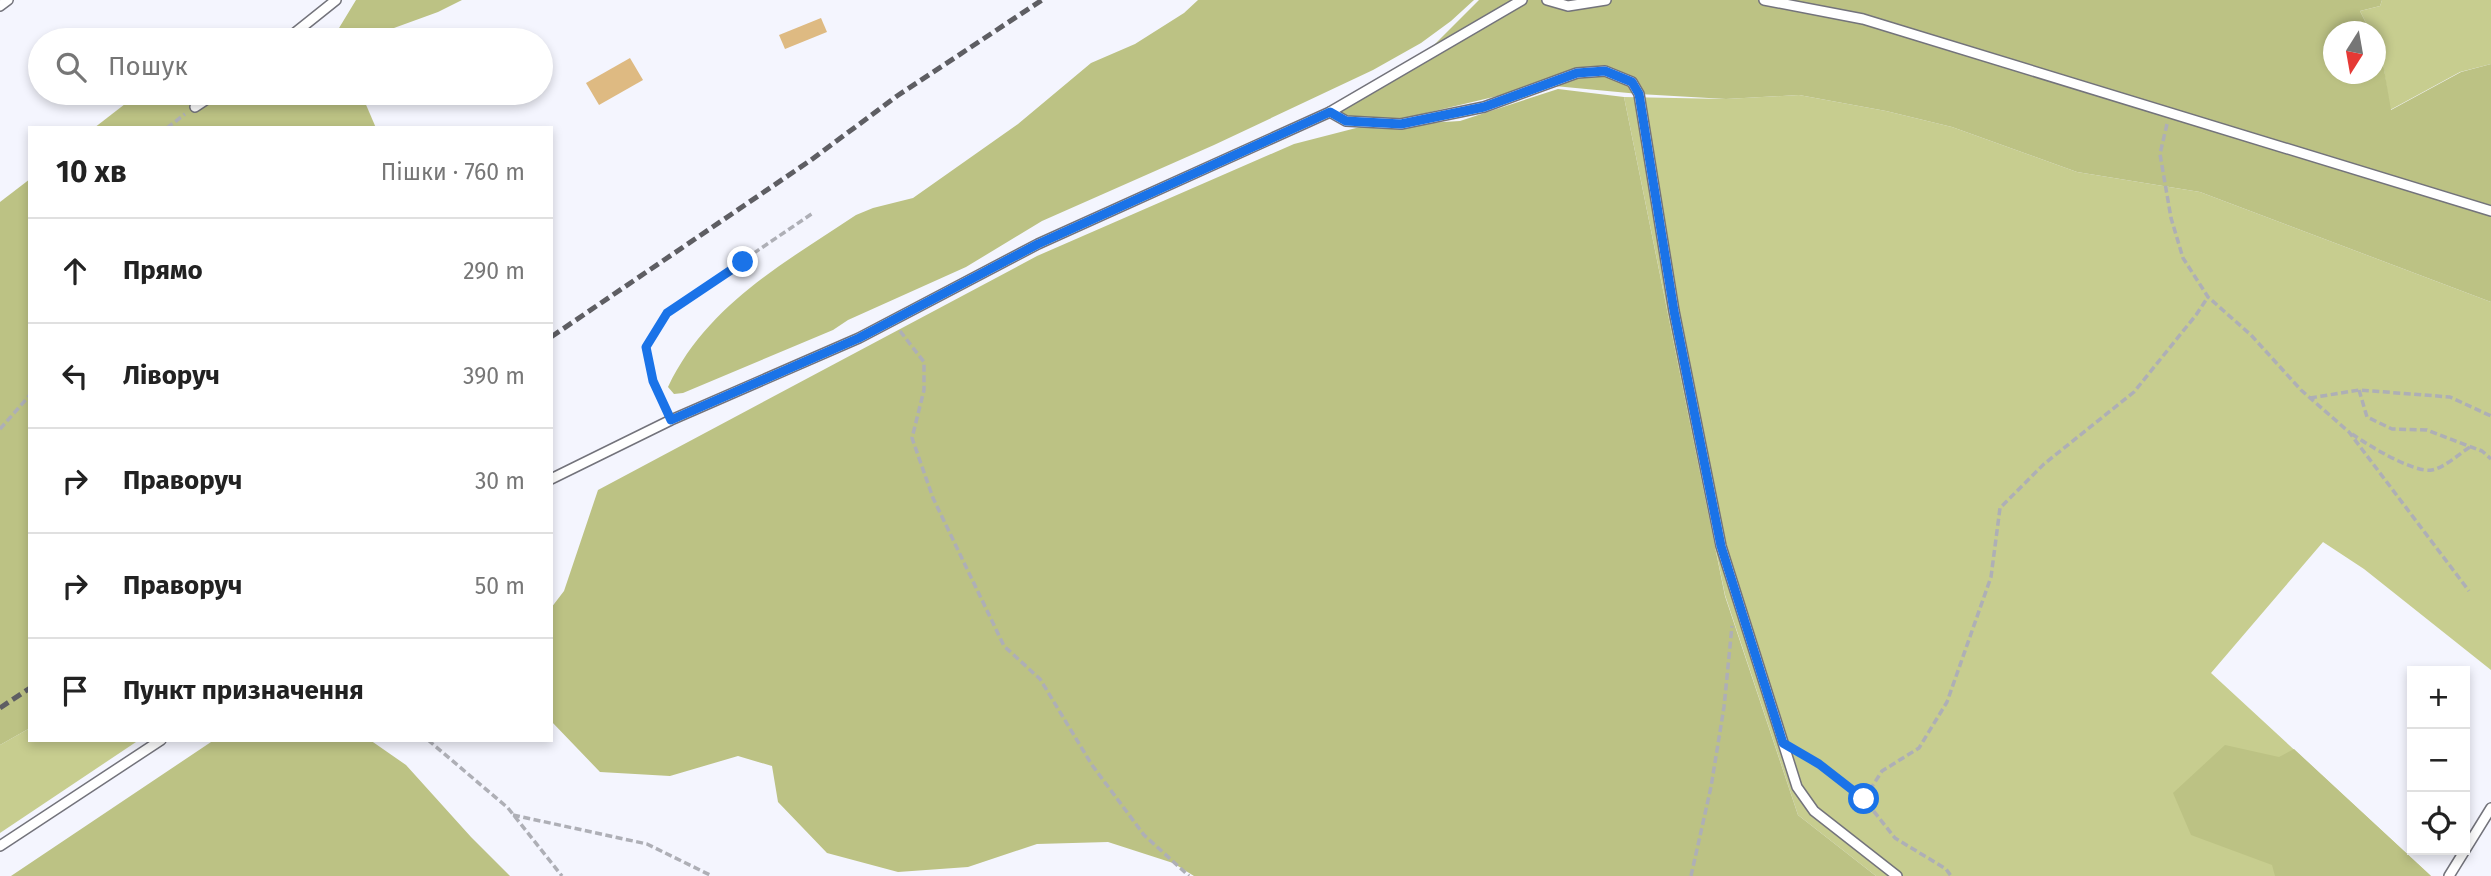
<!DOCTYPE html>
<html lang="uk">
<head>
<meta charset="utf-8">
<style>
	body { margin:0; font-family:"Fira Sans",sans-serif; background:#f6f6f6; color:#222 }
	.controls { position:absolute; right:21px; bottom:21px; display:grid; overflow:hidden; border-radius:0px; box-shadow:0 4px 10px #0003 }
	.controls button { width:63px; height:63px; display:grid; place-items:center; padding:0; border:0; border-bottom:2px solid #e0e0e0; background:#fff; color:#222; font:35px sans-serif }
	.compass { position:absolute; left:2323px; top:21px; width:63px; height:63px; border-radius:50%; background:#fff; box-shadow:0 4px 10px #0003; rotate:191deg }
	.stop { position:absolute; width:21px; height:21px; margin:-16px; border:5px solid #1a73e8; border-radius:50%; background:#fff }
	.stop.end { background:#1a73e8; border-color:#fff; box-shadow:0 2px 7px #0008 }
	.list { margin:0; padding:0; list-style:none }
	h2 { display:flex; justify-content:space-between; align-items:center; height:91px; margin:0; padding:0 28px; font-size:30px }
	h2 small { font-size:23px; font-weight:400; color:#767676 }
	.list li { display:grid; grid-template-columns:46px 1fr auto; gap:21px; align-items:center; box-sizing:border-box; height:105px; padding:0 28px; border-top:2px solid #e0e0e0 }
	.list b { display:block; font-size:26px; white-space:nowrap }
	.list em { font-size:23px; font-style:normal; color:#767676 }
	.icon { flex:none; width:38px; height:38px; fill:none; stroke:currentColor; stroke-width:2; stroke-linecap:round; stroke-linejoin:round }
	.map { position:relative; flex:none; width:2491px; height:876px; overflow:hidden }
	.search { position:absolute; background:#fff; box-shadow:0 4px 10px #0003; left:28px; top:28px; width:525px; height:77px; display:flex; align-items:center; gap:18px; box-sizing:border-box; padding:0 24px; border-radius:38px; color:#767676; font-size:26px }
	.panel { position:absolute; background:#fff; box-shadow:0 4px 10px #0003; left:28px; top:126px; width:525px; height:616px; border-radius:0px }
	.map>svg:first-child { display:block }
	.green { fill:#c7cd8f }
	.forest { fill:#bcc284 }
	.building { fill:#deba82 }
	.lines { fill:none; stroke-linecap:round; stroke-linejoin:round }
	.service-casing { stroke:#73737b; stroke-width:12 }
	.path { stroke:#aeafb6; stroke-width:3.5; stroke-dasharray:7 3.5; stroke-linecap:butt }
	.service { stroke:#fff; stroke-width:9 }
	.rail { stroke:#5e5e63; stroke-width:5; stroke-dasharray:10 5; stroke-linecap:butt }
	.route { stroke:#1a73e8; stroke-width:9 }
</style>
</head>
<body>
<div class="map">
<svg width="2491" height="876" viewBox="0 0 2491 876">
	<rect width="100%" height="100%" fill="#f4f5fe"/>
	<g class="green">
		<path d="M 2382,0 L 2491,0 L 2491,64 L 2460,72 L 2390,110 L 2382,57 L 2376,43 L 2376,32 L 2370,31 L 2360,11 L 2380,6 Z"/>
		<path d="M 1799,95 L 1886,111 L 1952,127 L 2077,172 L 2200,192 L 2491,302 L 2491,670 L 2364,569 L 2323,542 L 2211,673 L 2431,876 L 1876,876 L 1798,815 L 1725,595 L 1624,97 L 1726,99 Z"/>
		<path d="M 30,728 L 30,740 L 139,740 L 0,833 L 0,745 Z"/>
	</g>
	<g class="forest">
		<path d="M 356,0 L 462,0 L 438,12 L 361,40 L 315,40 L 336,33 Z"/>
		<path d="M 1198,0 L 1474,0 L 1451,21 L 1421,43 L 1373,70 L 1214,145 L 1042,221 L 966,267 L 848,320 L 833,330 L 683,393 L 674,394 L 668,387 C 707,305 784,263 856,215 L 873,208 L 913,198 L 1018,124 L 1091,63 L 1135,44 L 1184,13 Z"/>
		<path d="M 1479,0 L 2382,0 L 2380,6 L 2360,11 L 2370,31 L 2334,32 L 2334,74 L 2376,74 L 2376,43 L 2382,57 L 2391,110 L 2461,72 L 2491,64 L 2491,302 L 2200,192 L 2077,172 L 1952,127 L 1886,111 L 1799,95 L 1726,99 L 1639,94 L 1544,85 L 1384,123 L 1330,112 L 1418,61 Z"/>
		<path d="M 1558,89 L 1624,97 L 1725,596 L 1798,815 L 1876,876 L 1194,876 L 1173,863 L 1108,842 L 1037,844 L 968,867 L 898,872 L 827,853 L 778,802 L 772,766 L 738,756 L 670,776 L 600,772 L 551,721 L 551,608 L 564,591 L 598,490 L 1037,256 L 1294,144 L 1360,127 L 1460,121 Z"/>
		<path d="M 157,93 L 361,93 L 376,128 L 94,128 L 125,104 Z"/>
		<path d="M 30,179 L 30,728 L 0,745 L 0,202 Z"/>
		<path d="M 214,740 L 370,740 L 406,765 L 471,837 L 510,876 L 11,876 Z"/>
		<path d="M 2225,745 L 2279,757 L 2294,749 L 2431,876 L 2275,876 L 2272,865 L 2191,835 L 2173,793 Z"/>
	</g>
	<g class="building">
		<path d="M 821,18 L 827,32 L 785,49 L 779,35 Z"/>
		<path d="M 630,58 L 643,80 L 599,105 L 586,83 Z"/>
	</g>
	<g class="lines">
		<g class="service-casing">
			<g id="service">
				<path d="M 1547,0 L 1568,6 L 1606,0"/>
				<path d="M 1764,0 L 1863,19 L 2491,211"/>
				<path d="M 0,6 L 8,0"/>
				<path d="M 286,40 L 336,0"/>
				<path d="M 195,107 L 216,93"/>
				<path d="M 1330,112 L 1346,121 L 1401,124 L 1484,107 L 1577,73 L 1605,71 L 1632,82 L 1639,94 L 1674,311 L 1721,546 L 1797,787 L 1814,811 L 1897,876"/>
				<path d="M 551,479 L 671,420 L 859,338 L 1038,244 L 1330,112 L 1522,0"/>
				<path d="M 0,846 L 161,740"/>
				<path d="M 2449,876 L 2491,808"/>
			</g>
		</g>
		<g class="path">
			<path d="M 2167,124 L 2160,154 L 2171,218 L 2183,258 L 2208,297 L 2251,335 L 2301,390 L 2349,432 L 2469,591"/>
			<path d="M 167,128 L 185,114"/>
			<path d="M 900,331 L 924,362 L 924,390 L 912,438 L 933,498 L 1004,646 L 1040,679 L 1092,765 L 1144,835 L 1189,876"/>
			<path d="M 2359,390 L 2367,417 L 2392,429 L 2427,430 L 2482,451 L 2491,459"/>
			<path d="M 2310,398 L 2359,390 L 2450,397 L 2491,416"/>
			<path d="M 666,408 L 653,381 L 646,347 L 667,312 L 813,213"/>
			<path d="M 0,429 L 30,395"/>
			<path d="M 2352,434 C 2368,445 2413,473 2432,470 C 2444,468 2459,454 2470,447"/>
			<path d="M 428,740 L 508,808 L 562,876"/>
			<path d="M 1800,753 L 1819,764 L 1864,799 L 1895,838 L 1946,869 L 1951,876"/>
			<path d="M 1864,799 L 1882,771 L 1919,748 L 1947,702 L 1991,577 L 2000,508 L 2044,464 L 2134,392 L 2196,315 L 2208,297"/>
			<path d="M 513,815 L 647,844 L 712,876"/>
			<path d="M 1691,876 L 1711,787 L 1724,707 L 1732,626"/>
		</g>
		<use href="#service" class="service"/>
		<g class="rail">
			<path d="M 551,337 L 811,160 L 897,96 L 1042,0"/>
			<path d="M 0,708 L 30,688"/>
		</g>
	</g>
	<g class="lines">
		<path class="route" d="M 743,262 L 667,313 L 646,347 L 653,381 L 671,420 L 859,338 L 1038,244 L 1330,112 L 1346,121 L 1401,124 L 1484,107 L 1577,73 L 1605,71 L 1632,82 L 1639,94 L 1674,311 L 1721,546 L 1783,743 L 1819,764 L 1864,799"/>
	</g>
</svg>
<div class="controls">
<button>+</button>
<button>−</button>
<button><svg class="icon" aria-label="locate" viewBox="0 0 24 24"><circle cx="12" cy="12" r="6"/><path d="M12 2v4M12 18v4M2 12h4M18 12h4"/></svg></button>
</div>
<svg class="compass" viewBox="-18 -18 36 36"><path d="M0-13l5 13h-10z" fill="#e53935"/><path d="M0 13l5-13h-10z" fill="#767676"/></svg>
<div class="stop" style="left:1864px;top:799px"></div>
<div class="stop end" style="left:743px;top:262px"></div>
<div class="search"><svg class="icon" aria-label="search" viewBox="0 0 24 24"><circle cx="10" cy="10" r="6"/><path d="M15 15l6 6"/></svg>Пошук</div>
<section class="panel">
<h2>10 хв<small>Пішки · 760 m</small></h2>
<ul class="list">
<li><svg class="icon" aria-label="ahead" viewBox="0 0 24 24"><path d="M12 20V5M6 11l6-6 6 6"/></svg><div><b>Прямо</b></div><em>290 m</em></li>
<li><svg class="icon" aria-label="left" viewBox="0 0 24 24"><path d="M17 20v-9H6M10 6l-5 5 5 5"/></svg><div><b>Ліворуч</b></div><em>390 m</em></li>
<li><svg class="icon" aria-label="right" viewBox="0 0 24 24"><path d="M7 20v-9h11M14 6l5 5-5 5"/></svg><div><b>Праворуч</b></div><em>30 m</em></li>
<li><svg class="icon" aria-label="right" viewBox="0 0 24 24"><path d="M7 20v-9h11M14 6l5 5-5 5"/></svg><div><b>Праворуч</b></div><em>50 m</em></li>
<li><svg class="icon" aria-label="arrive" viewBox="0 0 24 24"><path d="M6 21V4h12l-3 4 3 4H6"/></svg><div><b>Пункт призначення</b></div></li>
</ul>
</section>
</div>
</body>
</html>
